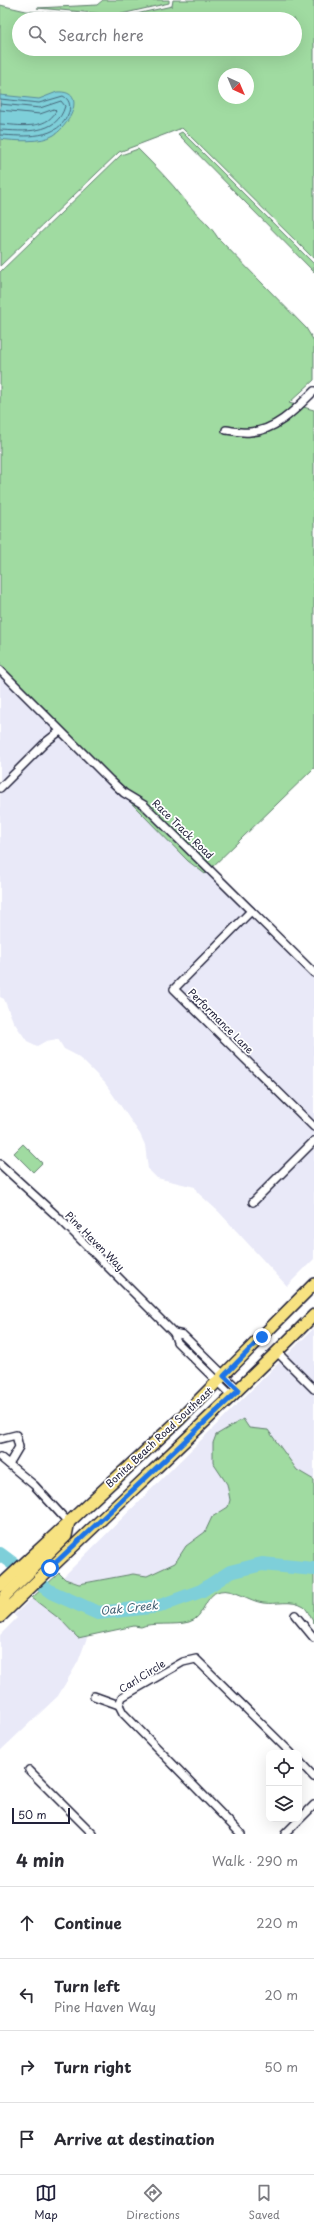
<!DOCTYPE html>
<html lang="en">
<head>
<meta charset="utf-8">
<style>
	body { margin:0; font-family:"Playpen Sans",sans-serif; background:#f7f7f7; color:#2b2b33 }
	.controls { position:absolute; right:12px; bottom:12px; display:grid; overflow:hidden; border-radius:8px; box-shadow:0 4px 16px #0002 }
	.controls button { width:36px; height:36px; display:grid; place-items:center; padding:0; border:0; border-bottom:1px solid #e1e1e2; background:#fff; color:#2b2b33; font:20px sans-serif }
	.compass { position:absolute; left:218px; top:68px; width:36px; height:36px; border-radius:50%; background:#fff; box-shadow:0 4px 16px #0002; rotate:136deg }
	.scale { position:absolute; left:12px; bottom:10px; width:58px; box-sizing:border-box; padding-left:4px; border:2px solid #22223b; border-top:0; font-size:11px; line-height:14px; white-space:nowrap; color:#22223b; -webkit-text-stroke:3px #fff; paint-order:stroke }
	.stop { position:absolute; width:12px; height:12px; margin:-9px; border:3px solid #1a73e8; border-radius:50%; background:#fff }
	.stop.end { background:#1a73e8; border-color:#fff; box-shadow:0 1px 4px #0008 }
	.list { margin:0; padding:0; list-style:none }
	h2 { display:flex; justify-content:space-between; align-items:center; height:52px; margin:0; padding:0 16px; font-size:17px }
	h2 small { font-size:13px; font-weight:400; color:#7c7c81 }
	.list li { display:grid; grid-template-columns:26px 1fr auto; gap:12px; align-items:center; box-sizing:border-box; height:72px; padding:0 16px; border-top:1px solid #e1e1e2 }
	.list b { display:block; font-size:15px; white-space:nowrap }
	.list p { margin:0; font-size:13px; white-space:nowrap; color:#7c7c81 }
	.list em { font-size:13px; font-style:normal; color:#7c7c81 }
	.icon { flex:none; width:22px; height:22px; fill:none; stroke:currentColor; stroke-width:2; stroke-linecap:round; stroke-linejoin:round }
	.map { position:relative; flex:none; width:314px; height:1834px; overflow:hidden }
	.search { position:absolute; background:#fff; box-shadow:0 4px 16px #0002; left:12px; right:12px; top:12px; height:44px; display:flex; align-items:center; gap:10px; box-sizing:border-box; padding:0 14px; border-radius:22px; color:#7c7c81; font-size:15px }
	.sheet { height:340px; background:#fff }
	nav { display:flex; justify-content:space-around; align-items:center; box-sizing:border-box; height:56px; border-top:1px solid #e1e1e2; background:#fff; font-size:11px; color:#7c7c81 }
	nav a { display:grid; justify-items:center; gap:2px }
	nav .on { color:#22223b }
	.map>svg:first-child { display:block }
	.built { fill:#e9e9f8 }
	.green { fill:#a0dba1; stroke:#617e6e; fill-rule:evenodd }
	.water { fill:#7ecfd9; stroke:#598a9a }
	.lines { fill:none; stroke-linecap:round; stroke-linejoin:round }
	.shore { stroke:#47677a; stroke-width:1 }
	.river { stroke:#7ecfd9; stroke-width:14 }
	.minor-casing { stroke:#22223b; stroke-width:10 }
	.primary-casing { stroke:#22223b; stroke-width:14 }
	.minor { stroke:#fff; stroke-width:7 }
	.primary { stroke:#f7e281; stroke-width:11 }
	.route { stroke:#1a73e8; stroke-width:5 }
	.labels { text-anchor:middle; stroke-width:3.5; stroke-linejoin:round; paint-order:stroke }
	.street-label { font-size:10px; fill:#22223b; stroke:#fff }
	.water-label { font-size:11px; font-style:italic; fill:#425f72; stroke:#fff }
</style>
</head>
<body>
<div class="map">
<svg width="314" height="1834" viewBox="0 0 314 1834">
	<rect width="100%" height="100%" fill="#fff"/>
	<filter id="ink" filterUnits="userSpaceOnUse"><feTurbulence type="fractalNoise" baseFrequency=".025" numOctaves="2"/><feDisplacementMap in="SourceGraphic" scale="8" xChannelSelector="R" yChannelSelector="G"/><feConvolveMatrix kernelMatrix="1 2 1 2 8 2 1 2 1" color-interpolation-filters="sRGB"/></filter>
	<g filter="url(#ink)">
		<g class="built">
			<path d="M 0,669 L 188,861 L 205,874 L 211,869 L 314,975 L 314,1259 L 287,1286 L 219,1212 L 197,1192 L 195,1187 L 157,1178 L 148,1169 L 145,1145 L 140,1134 L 105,1083 L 84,1062 L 74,1054 L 64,1049 L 58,1039 L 46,1041 L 37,1046 L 27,1041 L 13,1021 L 4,999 L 0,997 Z"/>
			<path d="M 314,1328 L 314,1480 L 297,1470 L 268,1430 L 249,1428 L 243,1420 L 213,1443 L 213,1463 L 227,1484 L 230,1500 L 228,1507 L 212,1517 L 205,1532 L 186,1546 L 175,1563 L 147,1576 L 133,1574 L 79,1584 L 65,1579 L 63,1577 Z"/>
			<path d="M 32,1598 L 61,1620 L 78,1637 L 88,1635 L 78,1662 L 58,1696 L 0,1751 L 0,1635 L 17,1618 L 14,1615 Z"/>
		</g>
		<g class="green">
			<path d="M 103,0 L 169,0 L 169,3 L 117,15 L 37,8 L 97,5 Z"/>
			<path d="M 173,0 L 314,0 L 314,259 L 182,128 L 119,152 L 0,266 L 0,5 L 26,11 L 118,18 L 172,6 ZM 19,19 L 295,19 L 295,49 L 19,49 ZM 224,74 L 248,74 L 248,98 L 224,98 Z"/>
			<path d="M 182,132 L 314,264 L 314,272 L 178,134 Z"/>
			<path d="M 138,149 C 154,165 170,181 184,199 C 194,213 209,223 218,238 L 306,328 L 314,341 L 314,380 L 289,403 L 314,410 L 314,768 L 205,874 L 188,861 L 0,669 L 0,272 L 121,155 Z"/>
			<path d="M 23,1144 L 42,1163 L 33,1172 L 14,1153 Z"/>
			<path d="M 243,1419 L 249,1428 L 268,1430 L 297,1470 L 314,1480 L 314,1623 C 311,1619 308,1610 304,1607 C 291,1599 277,1605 263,1603 C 249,1601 233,1588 220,1591 C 204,1594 205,1618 189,1622 C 175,1626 151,1622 141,1627 L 134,1626 L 78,1638 L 61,1620 L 32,1598 L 59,1573 L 65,1579 L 79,1584 L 133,1574 L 147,1576 L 175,1563 L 186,1546 L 205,1532 L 212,1517 L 228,1507 L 230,1500 L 227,1484 L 213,1463 L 213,1443 L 216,1435 Z"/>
		</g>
		<path class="water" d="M 57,92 C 88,90 70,125 54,135 C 42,143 14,141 0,139 L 0,95 L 39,99 Z"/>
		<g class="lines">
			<g class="shore">
				<path d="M 0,99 L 39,103 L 63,96 C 69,99 71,105 69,112 C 59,141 24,136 0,135"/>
				<path d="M 0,104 L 40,108 L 61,101 L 65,106 C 57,136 23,131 0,130"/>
				<path d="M 0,110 L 40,114 L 54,109 L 56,111 C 46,131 18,125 0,124"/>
			</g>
			<path class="river" d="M 0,1554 L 51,1592 L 98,1613 L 160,1606 L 201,1591 L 230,1572 L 262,1564 L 314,1569"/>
			<g class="minor-casing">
				<g id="minor">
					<path d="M 226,430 C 234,431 242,433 250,432 C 276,431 297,408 314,391"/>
					<path d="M 0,670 L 110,780 L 124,793 L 144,805 L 314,973"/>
					<path d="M 0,788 L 46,742 L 60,731"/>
					<path d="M 251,911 L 174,989 L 314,1127"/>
					<path d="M 0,1164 L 59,1218 L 174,1333 L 183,1335 L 239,1390"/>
					<path d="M 253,1202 L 314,1141"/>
					<path d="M 174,1333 L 177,1342 L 232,1396"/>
					<path d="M 277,1352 L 314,1389"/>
					<path d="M 0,1439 L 16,1435 L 19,1447 L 9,1464"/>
					<path d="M 0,1457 L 34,1485 L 68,1522"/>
					<path d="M 295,1615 L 314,1638"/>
					<path d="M 94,1696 L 119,1705"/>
					<path d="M 299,1761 L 314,1777"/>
					<path d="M 29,1770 L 93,1834"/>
					<path d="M 241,1834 L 123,1713 L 119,1705 L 122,1697 L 183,1662 L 196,1659 L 291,1753"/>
					<path d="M 285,1834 L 314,1805"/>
				</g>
			</g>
			<g class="primary-casing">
				<g id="primary">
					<path d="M 0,1586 L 180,1419 L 314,1284"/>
					<path d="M 0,1611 L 5,1596 L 66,1536 L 69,1521"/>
					<path d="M 0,1617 C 104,1515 212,1418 314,1315"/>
				</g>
			</g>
			<use href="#minor" class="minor"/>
			<use href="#primary" class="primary"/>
		</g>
	</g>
	<g class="lines" filter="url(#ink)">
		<path class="route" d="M 50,1568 L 239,1390 L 224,1376 L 262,1337"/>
	</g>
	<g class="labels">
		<g class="street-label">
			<text transform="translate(183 829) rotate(44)" y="4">Race Track Road</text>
			<text transform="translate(221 1021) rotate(45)" y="4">Performance Lane</text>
			<text transform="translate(95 1241) rotate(45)" y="4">Pine Haven Way</text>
			<text transform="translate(159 1437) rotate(-43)" y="4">Bonita Beach Road Southeast</text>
			<text transform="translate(142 1676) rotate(-32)" y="4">Carl Circle</text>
		</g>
		<g class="water-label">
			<text transform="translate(129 1608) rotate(-6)" y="4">Oak Creek</text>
		</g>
	</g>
</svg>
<div class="controls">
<button><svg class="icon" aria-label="locate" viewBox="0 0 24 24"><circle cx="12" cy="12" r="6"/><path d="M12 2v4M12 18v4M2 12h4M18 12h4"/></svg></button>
<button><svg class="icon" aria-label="layers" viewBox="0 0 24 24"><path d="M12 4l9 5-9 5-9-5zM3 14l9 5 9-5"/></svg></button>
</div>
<svg class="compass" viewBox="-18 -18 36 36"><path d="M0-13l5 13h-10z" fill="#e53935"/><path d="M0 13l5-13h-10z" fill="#7c7c81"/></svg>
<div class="scale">50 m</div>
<div class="stop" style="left:50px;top:1568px"></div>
<div class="stop end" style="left:262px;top:1337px"></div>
<div class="search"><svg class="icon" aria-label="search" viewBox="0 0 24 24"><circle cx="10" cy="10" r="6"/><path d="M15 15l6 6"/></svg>Search here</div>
</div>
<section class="sheet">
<h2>4 min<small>Walk · 290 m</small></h2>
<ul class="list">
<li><svg class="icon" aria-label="ahead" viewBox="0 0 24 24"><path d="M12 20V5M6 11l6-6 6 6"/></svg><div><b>Continue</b></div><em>220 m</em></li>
<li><svg class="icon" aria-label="left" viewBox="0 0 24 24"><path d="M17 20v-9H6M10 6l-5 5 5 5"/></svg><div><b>Turn left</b><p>Pine Haven Way</p></div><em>20 m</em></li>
<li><svg class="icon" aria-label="right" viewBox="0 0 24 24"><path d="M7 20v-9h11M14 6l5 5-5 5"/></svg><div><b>Turn right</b></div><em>50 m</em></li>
<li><svg class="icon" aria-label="arrive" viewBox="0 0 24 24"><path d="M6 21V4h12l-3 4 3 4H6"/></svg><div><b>Arrive at destination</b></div></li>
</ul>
</section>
<nav>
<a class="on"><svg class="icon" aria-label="map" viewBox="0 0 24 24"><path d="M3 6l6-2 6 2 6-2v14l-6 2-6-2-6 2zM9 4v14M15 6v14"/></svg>Map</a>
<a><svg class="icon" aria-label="directions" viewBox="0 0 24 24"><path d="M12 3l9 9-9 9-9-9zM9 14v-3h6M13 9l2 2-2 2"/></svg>Directions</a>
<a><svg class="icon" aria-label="saved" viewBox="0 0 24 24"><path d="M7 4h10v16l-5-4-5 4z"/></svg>Saved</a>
</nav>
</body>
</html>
